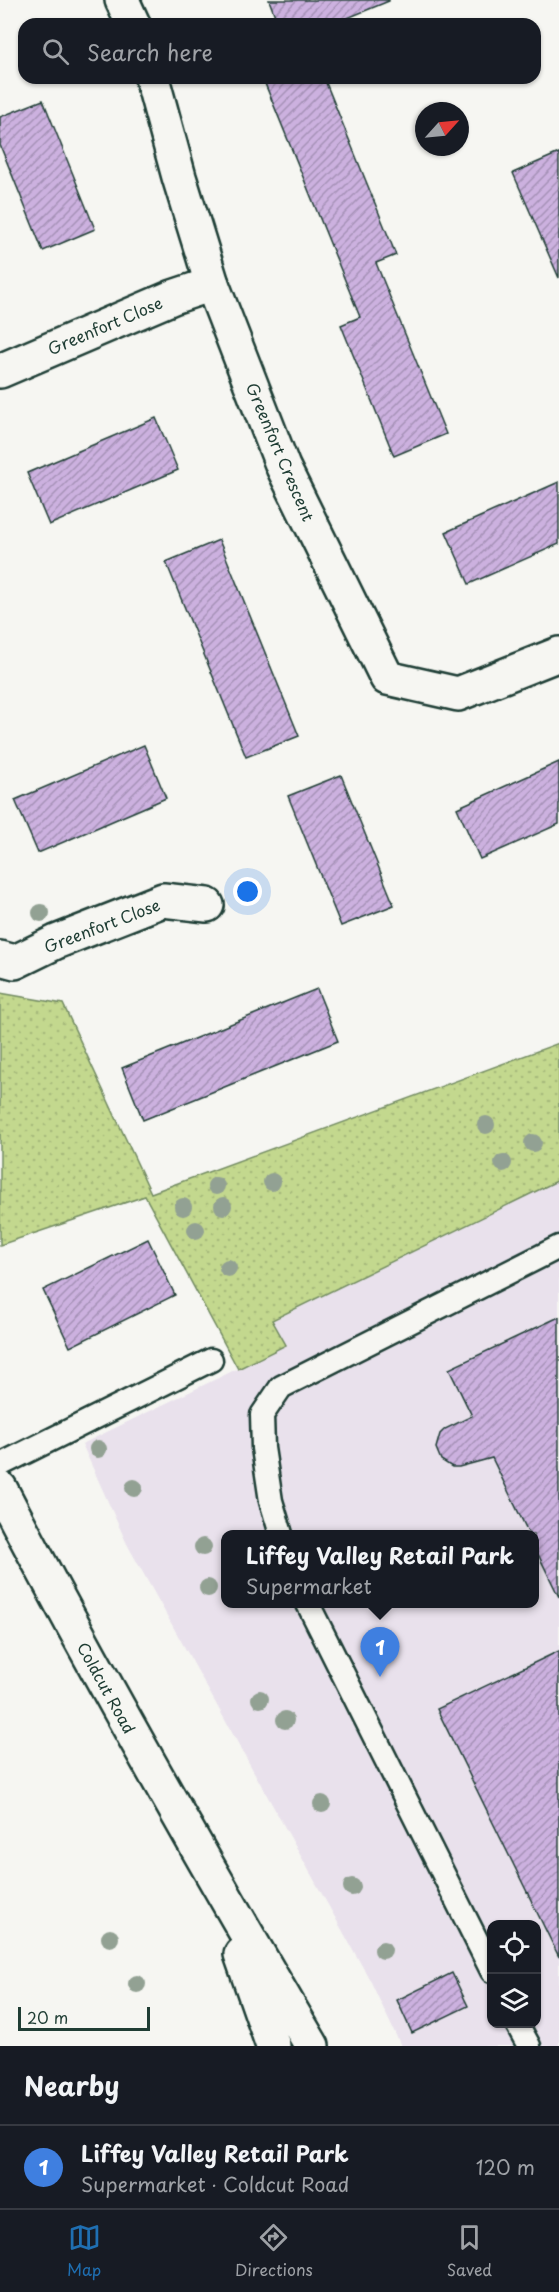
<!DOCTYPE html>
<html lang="en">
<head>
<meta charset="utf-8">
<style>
	body { margin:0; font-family:"Playpen Sans",sans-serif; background:#242831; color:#f1f3f6 }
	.controls { position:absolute; right:18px; bottom:18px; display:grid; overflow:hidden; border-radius:12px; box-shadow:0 2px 4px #0004 }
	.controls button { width:54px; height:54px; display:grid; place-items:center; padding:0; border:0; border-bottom:2px solid #363941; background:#171b24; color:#f1f3f6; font:30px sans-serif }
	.compass { position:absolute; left:415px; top:102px; width:54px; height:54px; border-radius:50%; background:#171b24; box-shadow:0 2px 4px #0004; rotate:63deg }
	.scale { position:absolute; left:18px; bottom:15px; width:132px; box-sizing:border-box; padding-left:6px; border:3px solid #1f3d34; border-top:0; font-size:16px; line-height:21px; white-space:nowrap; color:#1f3d34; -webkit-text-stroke:4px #f6f6f2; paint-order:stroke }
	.you { position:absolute; left:248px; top:892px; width:21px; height:21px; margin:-15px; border:4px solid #fff; border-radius:50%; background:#1a73e8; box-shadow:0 0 0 9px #1a73e833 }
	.badge { display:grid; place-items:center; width:39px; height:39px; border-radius:50%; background:#1f6fb2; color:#fff; font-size:20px; font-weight:700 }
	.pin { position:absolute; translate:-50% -50px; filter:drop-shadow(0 2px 3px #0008) }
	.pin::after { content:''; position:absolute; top:32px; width:21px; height:18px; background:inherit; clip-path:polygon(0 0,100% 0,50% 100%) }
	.popup { position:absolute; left:221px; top:1530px; width:318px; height:78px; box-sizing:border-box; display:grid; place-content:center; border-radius:12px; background:#171b24; filter:drop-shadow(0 2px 4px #0005); font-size:20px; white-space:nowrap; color:#9ea1a6 }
	.popup b { font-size:22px; color:#f1f3f6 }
	.popup::after { content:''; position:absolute; left:50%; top:100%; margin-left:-12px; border:12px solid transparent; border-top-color:#171b24 }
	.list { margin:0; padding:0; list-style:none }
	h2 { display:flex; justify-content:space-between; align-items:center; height:78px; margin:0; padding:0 24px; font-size:26px }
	h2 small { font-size:20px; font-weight:400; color:#9ea1a6 }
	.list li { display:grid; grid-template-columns:39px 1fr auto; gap:18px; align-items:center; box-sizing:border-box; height:84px; padding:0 24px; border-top:2px solid #363941 }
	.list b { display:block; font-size:22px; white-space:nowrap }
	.list p { margin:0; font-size:20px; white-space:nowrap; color:#9ea1a6 }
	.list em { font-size:20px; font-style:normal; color:#9ea1a6 }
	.icon { flex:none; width:33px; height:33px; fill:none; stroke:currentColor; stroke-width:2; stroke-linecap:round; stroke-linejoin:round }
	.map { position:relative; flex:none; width:559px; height:2046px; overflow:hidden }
	.search { position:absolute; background:#171b24; box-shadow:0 2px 4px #0004; left:18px; right:18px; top:18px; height:66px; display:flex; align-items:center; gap:15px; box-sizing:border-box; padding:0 21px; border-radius:18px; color:#9ea1a6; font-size:22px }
	.sheet { height:162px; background:#171b24 }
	nav { display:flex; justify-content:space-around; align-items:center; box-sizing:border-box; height:84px; border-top:2px solid #363941; background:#171b24; font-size:16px; color:#9ea1a6 }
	nav a { display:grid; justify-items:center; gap:3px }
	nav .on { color:#1f6fb2 }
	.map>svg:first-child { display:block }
	.built { fill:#e9e1ec; fill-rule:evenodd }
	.grass { fill:url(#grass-dots); stroke:#718a61; stroke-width:1.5 }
	.building { fill:url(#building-hatch); stroke:#1f3d34; stroke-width:1.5 }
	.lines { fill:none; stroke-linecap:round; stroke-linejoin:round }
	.service-casing { stroke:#1f3d34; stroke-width:27 }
	.minor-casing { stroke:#1f3d34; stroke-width:38 }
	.secondary-casing { stroke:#1f3d34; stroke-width:38 }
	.service { stroke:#f6f6f2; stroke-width:22 }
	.minor { stroke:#f6f6f2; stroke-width:33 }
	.secondary { stroke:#f6f6f2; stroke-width:33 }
	.tree { fill:#92a193 }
	.labels { text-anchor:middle; stroke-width:6; stroke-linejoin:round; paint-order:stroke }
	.street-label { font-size:16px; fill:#1f3d34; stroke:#f6f6f2 }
</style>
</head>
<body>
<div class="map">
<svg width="559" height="2046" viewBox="0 0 559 2046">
	<defs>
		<pattern id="grass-dots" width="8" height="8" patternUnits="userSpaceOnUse" patternTransform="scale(1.5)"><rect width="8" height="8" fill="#c3d88e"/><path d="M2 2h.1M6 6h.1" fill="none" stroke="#a7ba7b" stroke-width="1.8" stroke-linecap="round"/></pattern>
		<pattern id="building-hatch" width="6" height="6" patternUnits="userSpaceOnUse" patternTransform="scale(1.5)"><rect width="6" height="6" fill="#ccb1df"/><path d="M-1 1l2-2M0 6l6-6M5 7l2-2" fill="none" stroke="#a591b6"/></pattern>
	</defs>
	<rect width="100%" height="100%" fill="#f6f6f2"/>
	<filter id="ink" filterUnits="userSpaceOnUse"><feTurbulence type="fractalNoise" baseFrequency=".0167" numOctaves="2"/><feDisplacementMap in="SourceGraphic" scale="12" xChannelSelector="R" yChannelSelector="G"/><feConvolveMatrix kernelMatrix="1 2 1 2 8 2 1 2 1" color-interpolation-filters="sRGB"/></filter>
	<g filter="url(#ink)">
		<path class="built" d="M 559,1180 L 559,2046 L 401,2046 L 371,1982 L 127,1544 L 82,1444 L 286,1345 L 272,1321 ZM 226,1534 L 534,1534 L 534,1604 L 226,1604 ZM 492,1924 L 536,1924 L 536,2024 L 492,2024 Z"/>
		<path class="grass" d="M 0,993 L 63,1004 L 151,1193 L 559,1043 L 559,1180 L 272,1320 L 286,1345 L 238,1369 L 145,1196 L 0,1245 Z"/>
		<g class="building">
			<path d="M 269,0 L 389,0 L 389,1 L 333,24 L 278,24 Z"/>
			<path d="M 270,78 L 324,78 L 396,255 L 376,263 L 446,434 L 394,456 L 341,325 L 360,317 L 264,81 Z"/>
			<path d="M 43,100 L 95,229 L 43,251 L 0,145 L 0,117 Z"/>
			<path d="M 559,153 L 559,278 L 513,173 Z"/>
			<path d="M 156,418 L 178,470 L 49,525 L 27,473 Z"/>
			<path d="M 559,482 L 559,544 L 469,584 L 446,532 Z"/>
			<path d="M 219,540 L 299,736 L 246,757 L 166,562 Z"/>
			<path d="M 144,745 L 166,798 L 38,853 L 15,800 Z"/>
			<path d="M 559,762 L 559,824 L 480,859 L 457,808 Z"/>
			<path d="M 341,775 L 394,905 L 341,926 L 288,796 Z"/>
			<path d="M 317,989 L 338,1041 L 143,1120 L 122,1068 Z"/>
			<path d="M 148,1239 L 175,1295 L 70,1347 L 43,1290 Z"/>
			<path d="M 559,1317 L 559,1597 L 534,1546 L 534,1534 L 529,1534 L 492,1458 L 459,1467 L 452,1467 L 441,1460 L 436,1448 L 440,1434 L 445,1429 L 472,1416 L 449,1369 Z"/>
			<path d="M 559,1651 L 559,1957 L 437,1709 Z"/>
			<path d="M 452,1973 L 468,2006 L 412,2033 L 397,2000 Z"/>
		</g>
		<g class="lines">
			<g class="service-casing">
				<g id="service">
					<path d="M 0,1465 L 211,1360"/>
					<path d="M 281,1534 L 271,1501 L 263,1448 L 262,1415 L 281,1387 L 559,1247"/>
					<path d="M 308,1604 L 492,1971"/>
					<path d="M 517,2024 L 529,2046"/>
				</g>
			</g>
			<g class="minor-casing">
				<g id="minor">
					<path d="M 122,0 L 133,24"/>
					<path d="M 152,78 L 179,177 L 212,284 L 283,467 L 387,678 L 458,694 L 559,654"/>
					<path d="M 0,371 L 173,297 L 212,284"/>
					<path d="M 0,958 L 15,962 L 56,942 L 163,900 L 207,905"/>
				</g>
			</g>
			<g class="secondary-casing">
				<g id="secondary">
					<path d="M 0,1488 C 98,1677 204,1862 312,2046"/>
					<path d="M 241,1954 L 273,2046"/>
				</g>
			</g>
			<use href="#service" class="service"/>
			<use href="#minor" class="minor"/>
			<use href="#secondary" class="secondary"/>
		</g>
		<g class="tree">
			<circle cx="41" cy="913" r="9"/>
			<circle cx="486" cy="1125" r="9"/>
			<circle cx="533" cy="1143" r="9"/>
			<circle cx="503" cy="1163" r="9"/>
			<circle cx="272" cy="1182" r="9"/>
			<circle cx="216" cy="1186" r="9"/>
			<circle cx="223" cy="1206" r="9"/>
			<circle cx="183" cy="1207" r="9"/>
			<circle cx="196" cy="1230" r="9"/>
			<circle cx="228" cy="1268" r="9"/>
			<circle cx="98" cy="1449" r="9"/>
			<circle cx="134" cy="1488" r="9"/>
			<circle cx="203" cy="1547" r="9"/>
			<circle cx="208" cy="1588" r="9"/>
			<circle cx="260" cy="1699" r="9"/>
			<circle cx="285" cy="1720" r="9"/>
			<circle cx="322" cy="1804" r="9"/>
			<circle cx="352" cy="1887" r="9"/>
			<circle cx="110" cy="1938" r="9"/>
			<circle cx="383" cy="1950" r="9"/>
			<circle cx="137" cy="1984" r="9"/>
		</g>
	</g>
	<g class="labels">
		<g class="street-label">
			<text transform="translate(105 326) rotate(-23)" y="6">Greenfort Close</text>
			<text transform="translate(280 452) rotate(67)" y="6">Greenfort Crescent</text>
			<text transform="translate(102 926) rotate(-21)" y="6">Greenfort Close</text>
			<text transform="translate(106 1688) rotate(61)" y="6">Coldcut Road</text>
		</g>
	</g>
</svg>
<div class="controls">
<button><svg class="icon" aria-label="locate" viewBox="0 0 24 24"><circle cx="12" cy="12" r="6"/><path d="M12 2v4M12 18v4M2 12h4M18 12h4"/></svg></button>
<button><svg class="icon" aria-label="layers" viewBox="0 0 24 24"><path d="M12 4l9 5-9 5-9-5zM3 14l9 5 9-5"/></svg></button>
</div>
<svg class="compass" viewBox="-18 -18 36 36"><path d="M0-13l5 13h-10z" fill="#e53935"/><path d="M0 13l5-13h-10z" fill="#9ea1a6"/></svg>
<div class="scale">20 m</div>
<div class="you"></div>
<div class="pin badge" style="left:380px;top:1677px;background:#3f7fe0">1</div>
<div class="popup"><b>Liffey Valley Retail Park</b>Supermarket</div>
<div class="search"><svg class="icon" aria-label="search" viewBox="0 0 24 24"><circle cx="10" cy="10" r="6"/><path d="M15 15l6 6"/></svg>Search here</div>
</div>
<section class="sheet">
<h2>Nearby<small></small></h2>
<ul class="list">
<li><span class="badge" style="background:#3f7fe0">1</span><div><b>Liffey Valley Retail Park</b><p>Supermarket · Coldcut Road</p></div><em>120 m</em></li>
</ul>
</section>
<nav>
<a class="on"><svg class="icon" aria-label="map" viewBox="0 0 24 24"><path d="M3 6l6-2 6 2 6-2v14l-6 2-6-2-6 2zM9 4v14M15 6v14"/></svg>Map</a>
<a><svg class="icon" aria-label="directions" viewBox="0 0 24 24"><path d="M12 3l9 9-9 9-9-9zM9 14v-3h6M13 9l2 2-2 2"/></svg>Directions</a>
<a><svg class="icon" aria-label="saved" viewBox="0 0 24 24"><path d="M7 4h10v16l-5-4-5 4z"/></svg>Saved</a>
</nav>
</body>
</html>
